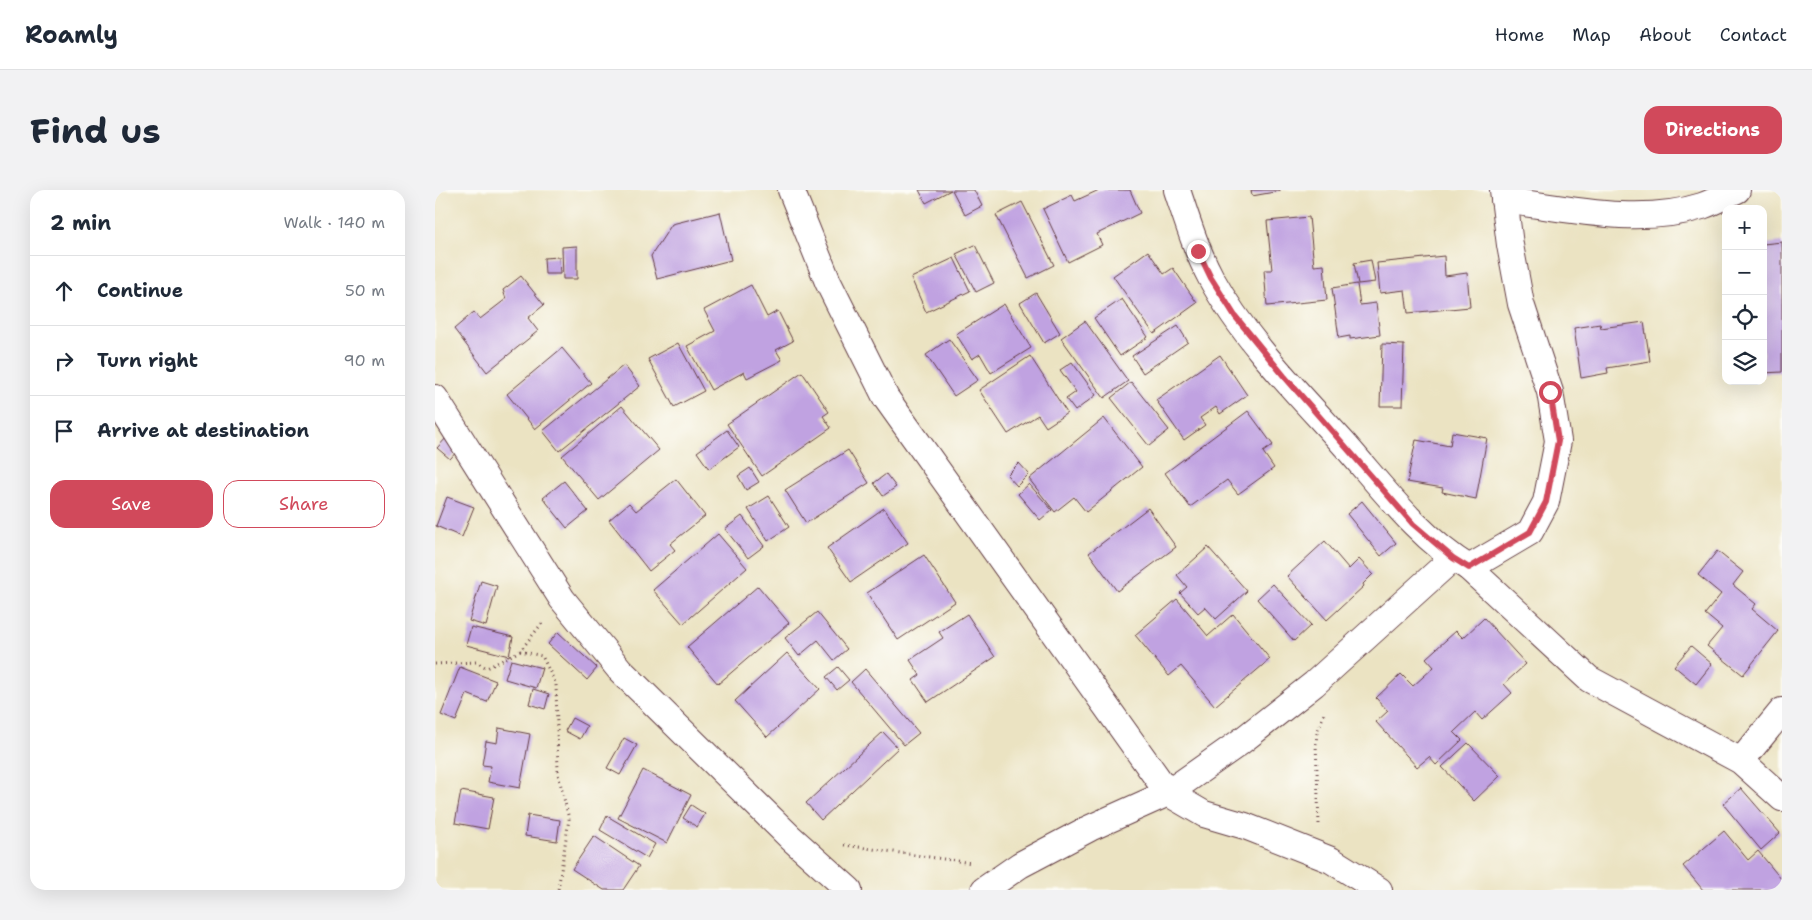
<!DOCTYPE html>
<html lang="en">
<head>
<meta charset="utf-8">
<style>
	body { margin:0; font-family:"Shantell Sans",sans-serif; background:#f2f2f3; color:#1f2937 }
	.controls { position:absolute; right:15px; top:15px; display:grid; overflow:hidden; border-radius:10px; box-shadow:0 5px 20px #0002 }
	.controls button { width:45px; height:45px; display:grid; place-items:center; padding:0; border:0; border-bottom:1px solid #e0e1e3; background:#fff; color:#1f2937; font:25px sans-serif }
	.stop { position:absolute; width:15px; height:15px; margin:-11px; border:4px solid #d1495b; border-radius:50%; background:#fff }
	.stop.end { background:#d1495b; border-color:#fff; box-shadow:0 1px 5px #0008 }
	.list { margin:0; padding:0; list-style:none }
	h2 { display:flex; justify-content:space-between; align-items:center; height:65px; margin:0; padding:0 20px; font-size:21px }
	h2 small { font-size:16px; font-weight:400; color:#747a83 }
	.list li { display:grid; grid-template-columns:32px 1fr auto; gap:15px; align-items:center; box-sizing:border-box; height:70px; padding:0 20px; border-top:1px solid #e0e1e3 }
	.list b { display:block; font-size:19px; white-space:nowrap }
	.list em { font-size:16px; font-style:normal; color:#747a83 }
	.actions { display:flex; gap:10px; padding:15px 20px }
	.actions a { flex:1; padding:11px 0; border:1px solid #d1495b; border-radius:15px; text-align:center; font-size:18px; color:#d1495b }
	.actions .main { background:#d1495b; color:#fff }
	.icon { flex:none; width:28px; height:28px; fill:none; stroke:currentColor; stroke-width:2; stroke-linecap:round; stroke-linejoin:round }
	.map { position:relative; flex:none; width:1347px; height:700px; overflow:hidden; border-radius:15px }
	header { display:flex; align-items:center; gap:30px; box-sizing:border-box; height:70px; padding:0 25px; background:#fff; border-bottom:1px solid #e0e1e3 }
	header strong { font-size:24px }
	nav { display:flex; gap:28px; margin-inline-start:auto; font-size:18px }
	.intro { display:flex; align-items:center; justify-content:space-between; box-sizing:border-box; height:120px; padding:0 30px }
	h1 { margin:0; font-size:35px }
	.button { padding:12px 22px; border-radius:15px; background:#d1495b; color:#fff; font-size:18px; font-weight:700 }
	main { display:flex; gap:30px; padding:0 30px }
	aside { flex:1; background:#fff; border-radius:15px; box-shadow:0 5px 20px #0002 }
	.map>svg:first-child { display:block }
	.building { fill:#c0a2e1 }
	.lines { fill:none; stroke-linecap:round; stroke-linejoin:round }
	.street-casing { stroke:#623c42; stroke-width:28 }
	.path { stroke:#623c42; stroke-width:3; stroke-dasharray:1 4; stroke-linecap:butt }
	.street { stroke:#fff; stroke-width:26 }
	.route { stroke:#d1495b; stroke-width:6 }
</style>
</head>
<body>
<header>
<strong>Roamly</strong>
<nav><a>Home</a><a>Map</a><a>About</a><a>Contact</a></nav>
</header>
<div class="intro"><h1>Find us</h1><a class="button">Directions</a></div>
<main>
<aside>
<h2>2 min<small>Walk · 140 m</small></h2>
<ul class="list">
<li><svg class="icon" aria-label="ahead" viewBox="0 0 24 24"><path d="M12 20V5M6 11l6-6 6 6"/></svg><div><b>Continue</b></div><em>50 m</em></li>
<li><svg class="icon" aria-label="right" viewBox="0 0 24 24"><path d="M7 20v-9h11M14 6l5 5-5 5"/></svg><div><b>Turn right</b></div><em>90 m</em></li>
<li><svg class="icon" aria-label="arrive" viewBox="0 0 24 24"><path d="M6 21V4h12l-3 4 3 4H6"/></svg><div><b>Arrive at destination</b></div></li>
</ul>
<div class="actions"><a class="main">Save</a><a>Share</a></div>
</aside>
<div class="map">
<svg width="1347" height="700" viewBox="0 0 1347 700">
	<rect width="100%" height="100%" fill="#fdfcf7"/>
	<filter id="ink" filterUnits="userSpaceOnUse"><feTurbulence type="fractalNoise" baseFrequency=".02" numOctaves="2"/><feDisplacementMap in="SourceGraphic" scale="10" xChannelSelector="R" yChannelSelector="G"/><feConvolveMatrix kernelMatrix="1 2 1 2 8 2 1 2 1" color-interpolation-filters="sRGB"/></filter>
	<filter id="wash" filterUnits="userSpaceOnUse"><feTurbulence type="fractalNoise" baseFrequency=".0096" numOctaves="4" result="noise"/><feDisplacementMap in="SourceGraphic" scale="20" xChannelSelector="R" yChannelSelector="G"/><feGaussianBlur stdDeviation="1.12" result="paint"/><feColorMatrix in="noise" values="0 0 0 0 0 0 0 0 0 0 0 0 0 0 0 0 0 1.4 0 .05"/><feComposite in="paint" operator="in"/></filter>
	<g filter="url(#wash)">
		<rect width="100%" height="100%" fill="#ebe3c2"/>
		<g id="blocks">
			<g class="building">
				<path d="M 484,0 L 516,0 L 491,13 Z"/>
				<path d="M 517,0 L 539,0 L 547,16 L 530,25 Z"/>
				<path d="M 664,0 L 695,0 L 705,23 L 662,44 L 667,55 L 633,72 L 608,19 L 637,5 L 640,11 Z"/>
				<path d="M 816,0 L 845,0 L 845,1 L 817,6 Z"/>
				<path d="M 587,12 L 619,75 L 593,88 L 561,25 Z"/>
				<path d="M 285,22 L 296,70 L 222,89 L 216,66 L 237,34 Z"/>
				<path d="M 874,27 L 879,76 L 889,75 L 892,110 L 832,116 L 829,80 L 837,80 L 832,31 Z"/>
				<path d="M 1347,52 L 1347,182 L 1328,183 L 1328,54 Z"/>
				<path d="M 540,55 L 559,93 L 541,102 L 521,64 Z"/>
				<path d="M 142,56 L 142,89 L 128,89 L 127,57 Z"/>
				<path d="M 713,61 L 729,84 L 738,78 L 762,113 L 719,144 L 678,86 Z"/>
				<path d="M 1009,66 L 1010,86 L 1032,83 L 1035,117 L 973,123 L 970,100 L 945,103 L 942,73 Z"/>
				<path d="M 124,67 L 125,84 L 110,84 L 109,68 Z"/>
				<path d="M 519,68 L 535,101 L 491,122 L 476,88 Z"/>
				<path d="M 936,70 L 940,92 L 923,94 L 919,73 Z"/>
				<path d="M 86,86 L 109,115 L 93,128 L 103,141 L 52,182 L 19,139 L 39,122 L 45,129 L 71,109 L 68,100 Z"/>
				<path d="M 922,94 L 925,115 L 941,113 L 945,145 L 915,149 L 915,146 L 904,148 L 897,98 Z"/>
				<path d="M 316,95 L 332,127 L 343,121 L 358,151 L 341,160 L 347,170 L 312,188 L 309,182 L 276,200 L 252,156 L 280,141 L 269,120 Z"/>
				<path d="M 601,103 L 625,143 L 609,153 L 585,113 Z"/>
				<path d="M 687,109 L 713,147 L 685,166 L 659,128 Z"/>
				<path d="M 569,114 L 596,158 L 556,183 L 545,164 L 537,169 L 521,144 Z"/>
				<path d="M 650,131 L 693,191 L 669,208 L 626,148 Z"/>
				<path d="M 1209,132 L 1215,171 L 1172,178 L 1173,183 L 1146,188 L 1139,138 L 1165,134 L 1166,138 Z"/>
				<path d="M 743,136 L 753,152 L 708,183 L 697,166 Z"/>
				<path d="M 514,149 L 543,190 L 519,206 L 491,165 Z"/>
				<path d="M 243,153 L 269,201 L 239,217 L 213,169 Z"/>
				<path d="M 947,154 L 969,155 L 967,216 L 945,216 Z"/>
				<path d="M 127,158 L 156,193 L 100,239 L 72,204 Z"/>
				<path d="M 785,165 L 812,205 L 785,224 L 781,217 L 765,228 L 770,235 L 749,250 L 721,210 Z"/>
				<path d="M 595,166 L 632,223 L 611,237 L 603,225 L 573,244 L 544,200 Z"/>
				<path d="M 637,172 L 661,205 L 640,221 L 631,209 L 641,202 L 625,180 Z"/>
				<path d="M 189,175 L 205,196 L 124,261 L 108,241 Z"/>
				<path d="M 367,182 L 394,222 L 388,226 L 396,238 L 327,286 L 292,234 Z"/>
				<path d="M 696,192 L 734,240 L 714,256 L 676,208 Z"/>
				<path d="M 187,216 L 224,260 L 164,310 L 127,266 Z"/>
				<path d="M 813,221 L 838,255 L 828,262 L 839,278 L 803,304 L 792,290 L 755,317 L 730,283 Z"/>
				<path d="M 669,228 L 707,277 L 651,322 L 639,307 L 620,322 L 594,289 Z"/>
				<path d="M 292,240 L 304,257 L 274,279 L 262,262 Z"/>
				<path d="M 1017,242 L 1052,248 L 1041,309 L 1007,302 L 1008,298 L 972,292 L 981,250 L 1015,256 Z"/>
				<path d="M 12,247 L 25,258 L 15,269 L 2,258 Z"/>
				<path d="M 413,260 L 434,293 L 371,333 L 350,300 Z"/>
				<path d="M 584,273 L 594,284 L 582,296 L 572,285 Z"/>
				<path d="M 315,278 L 324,292 L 311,300 L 303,286 Z"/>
				<path d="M 451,284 L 461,297 L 448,306 L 439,293 Z"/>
				<path d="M 241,289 L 270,326 L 235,354 L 240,360 L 214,381 L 174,330 L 194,313 L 201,321 Z"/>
				<path d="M 129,291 L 153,321 L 132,338 L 108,308 Z"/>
				<path d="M 594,294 L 617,320 L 605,330 L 583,304 Z"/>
				<path d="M 334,306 L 354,337 L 333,351 L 313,319 Z"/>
				<path d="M 12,307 L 39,317 L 27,347 L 1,336 Z"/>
				<path d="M 927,311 L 961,353 L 946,366 L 912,324 Z"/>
				<path d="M 449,318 L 473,353 L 416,392 L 392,358 Z"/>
				<path d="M 713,318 L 741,357 L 682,401 L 654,363 Z"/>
				<path d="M 307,326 L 329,356 L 313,368 L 290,339 Z"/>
				<path d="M 283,344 L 312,378 L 248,434 L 218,400 Z"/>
				<path d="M 890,351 L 914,379 L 924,369 L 938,384 L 928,394 L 929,396 L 892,430 L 852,386 Z"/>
				<path d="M 773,357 L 812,401 L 781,429 L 770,417 L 763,423 L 745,403 L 752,397 L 742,385 Z"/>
				<path d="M 1282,361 L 1308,382 L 1298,395 L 1321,414 L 1317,419 L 1343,441 L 1308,485 L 1272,456 L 1287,438 L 1270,424 L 1286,404 L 1263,385 Z"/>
				<path d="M 489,365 L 520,412 L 463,450 L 432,403 Z"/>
				<path d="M 46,391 L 62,396 L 51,436 L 34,431 Z"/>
				<path d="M 838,394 L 876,435 L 859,451 L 822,409 Z"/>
				<path d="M 323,396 L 354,433 L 283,494 L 252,457 Z"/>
				<path d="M 742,409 L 773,446 L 798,424 L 835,469 L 780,516 L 746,476 L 734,486 L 700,445 Z"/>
				<path d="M 382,422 L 412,459 L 399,470 L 383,450 L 364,466 L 350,448 Z"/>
				<path d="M 532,424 L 560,467 L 493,512 L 478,490 L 485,485 L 475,470 L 508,448 L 504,442 Z"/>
				<path d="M 1049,428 L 1091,474 L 1069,494 L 1077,503 L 1047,530 L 1040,522 L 1019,542 L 1027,550 L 1001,575 L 994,567 L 982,577 L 941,532 L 953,521 L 941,508 L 966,484 L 978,496 L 999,477 L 991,468 L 1021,441 L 1028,448 Z"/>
				<path d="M 36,437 L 78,447 L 74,466 L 31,455 Z"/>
				<path d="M 123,442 L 162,478 L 152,490 L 113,454 Z"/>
				<path d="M 1256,456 L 1277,474 L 1261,494 L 1239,476 Z"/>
				<path d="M 352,463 L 385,499 L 332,547 L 300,511 Z"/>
				<path d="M 76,470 L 107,478 L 101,498 L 70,489 Z"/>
				<path d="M 25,477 L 61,491 L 52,512 L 32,504 L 21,531 L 6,525 Z"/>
				<path d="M 403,477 L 414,490 L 402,500 L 391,487 Z"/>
				<path d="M 430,479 L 484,543 L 469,555 L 416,492 Z"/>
				<path d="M 98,499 L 114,504 L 110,519 L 94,514 Z"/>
				<path d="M 137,528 L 152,536 L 145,549 L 130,541 Z"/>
				<path d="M 64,538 L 95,544 L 85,598 L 53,592 L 56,576 L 47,575 L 51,551 L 62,553 Z"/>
				<path d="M 448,542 L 463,558 L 386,630 L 371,613 Z"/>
				<path d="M 189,548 L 202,555 L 185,585 L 172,578 Z"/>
				<path d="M 1033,553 L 1065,586 L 1039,611 L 1007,577 Z"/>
				<path d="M 208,580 L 256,605 L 232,653 L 183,628 Z"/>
				<path d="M 1306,598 L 1345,643 L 1326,660 L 1288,614 Z"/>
				<path d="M 26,601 L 59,607 L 53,639 L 20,633 Z"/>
				<path d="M 256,615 L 270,624 L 262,637 L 248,628 Z"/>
				<path d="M 93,625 L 125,630 L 122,651 L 90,646 Z"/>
				<path d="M 172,626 L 220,654 L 212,668 L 165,640 Z"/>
				<path d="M 1289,641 L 1313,670 L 1323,661 L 1347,690 L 1347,700 L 1268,700 L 1248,676 Z"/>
				<path d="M 159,646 L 204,676 L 188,700 L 169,700 L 137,679 Z"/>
			</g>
		</g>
	</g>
	<g filter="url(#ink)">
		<use href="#blocks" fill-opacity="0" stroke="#623c42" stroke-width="1"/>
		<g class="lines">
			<g class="street-casing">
				<g id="street">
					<path d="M 356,0 L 393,92 L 451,208 L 733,603 L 769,624 L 810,636 L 896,670 L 944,700"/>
					<path d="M 742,0 C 752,30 761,60 776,88 C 809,149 862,202 908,253 C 947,297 983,347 1034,378 L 1154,489 L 1306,571 L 1347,608"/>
					<path d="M 1069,10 C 1134,19 1204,36 1267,16 C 1279,12 1291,5 1302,0"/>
					<path d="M 0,208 L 127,409 L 185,480 L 356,648 L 414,700"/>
					<path d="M 1034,378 L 1095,342 L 1111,312 L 1123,251 L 1115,202 L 1086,114 L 1075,55 L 1068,0"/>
					<path d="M 1306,571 L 1347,521"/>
					<path d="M 549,700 L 585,675 L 655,638 L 733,603 L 804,553 L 879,494 L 1018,368"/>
				</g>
			</g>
			<g class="path">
				<path d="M 85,461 L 107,466 L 121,494 L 123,584 L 134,629 L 123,700"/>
				<path d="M 0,474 L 41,472 L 52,478 L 85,461 L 108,432"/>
				<path d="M 884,634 L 881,554 L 882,543 L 889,524"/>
				<path d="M 409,655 L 537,673"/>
			</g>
			<use href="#street" class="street"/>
		</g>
	</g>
	<g class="lines" filter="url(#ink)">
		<path class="route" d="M 763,61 L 776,88 L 800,126 L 849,186 L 978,334 L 1018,368 L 1034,378 L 1095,342 L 1111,312 L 1123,251 L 1115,202"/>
	</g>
</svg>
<div class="controls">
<button>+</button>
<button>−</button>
<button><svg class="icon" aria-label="locate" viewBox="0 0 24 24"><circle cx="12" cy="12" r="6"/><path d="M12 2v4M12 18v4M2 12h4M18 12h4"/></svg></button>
<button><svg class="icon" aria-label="layers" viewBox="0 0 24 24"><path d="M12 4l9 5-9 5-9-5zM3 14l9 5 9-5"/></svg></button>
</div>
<div class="stop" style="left:1115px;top:202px"></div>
<div class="stop end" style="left:763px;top:61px"></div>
</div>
</main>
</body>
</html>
